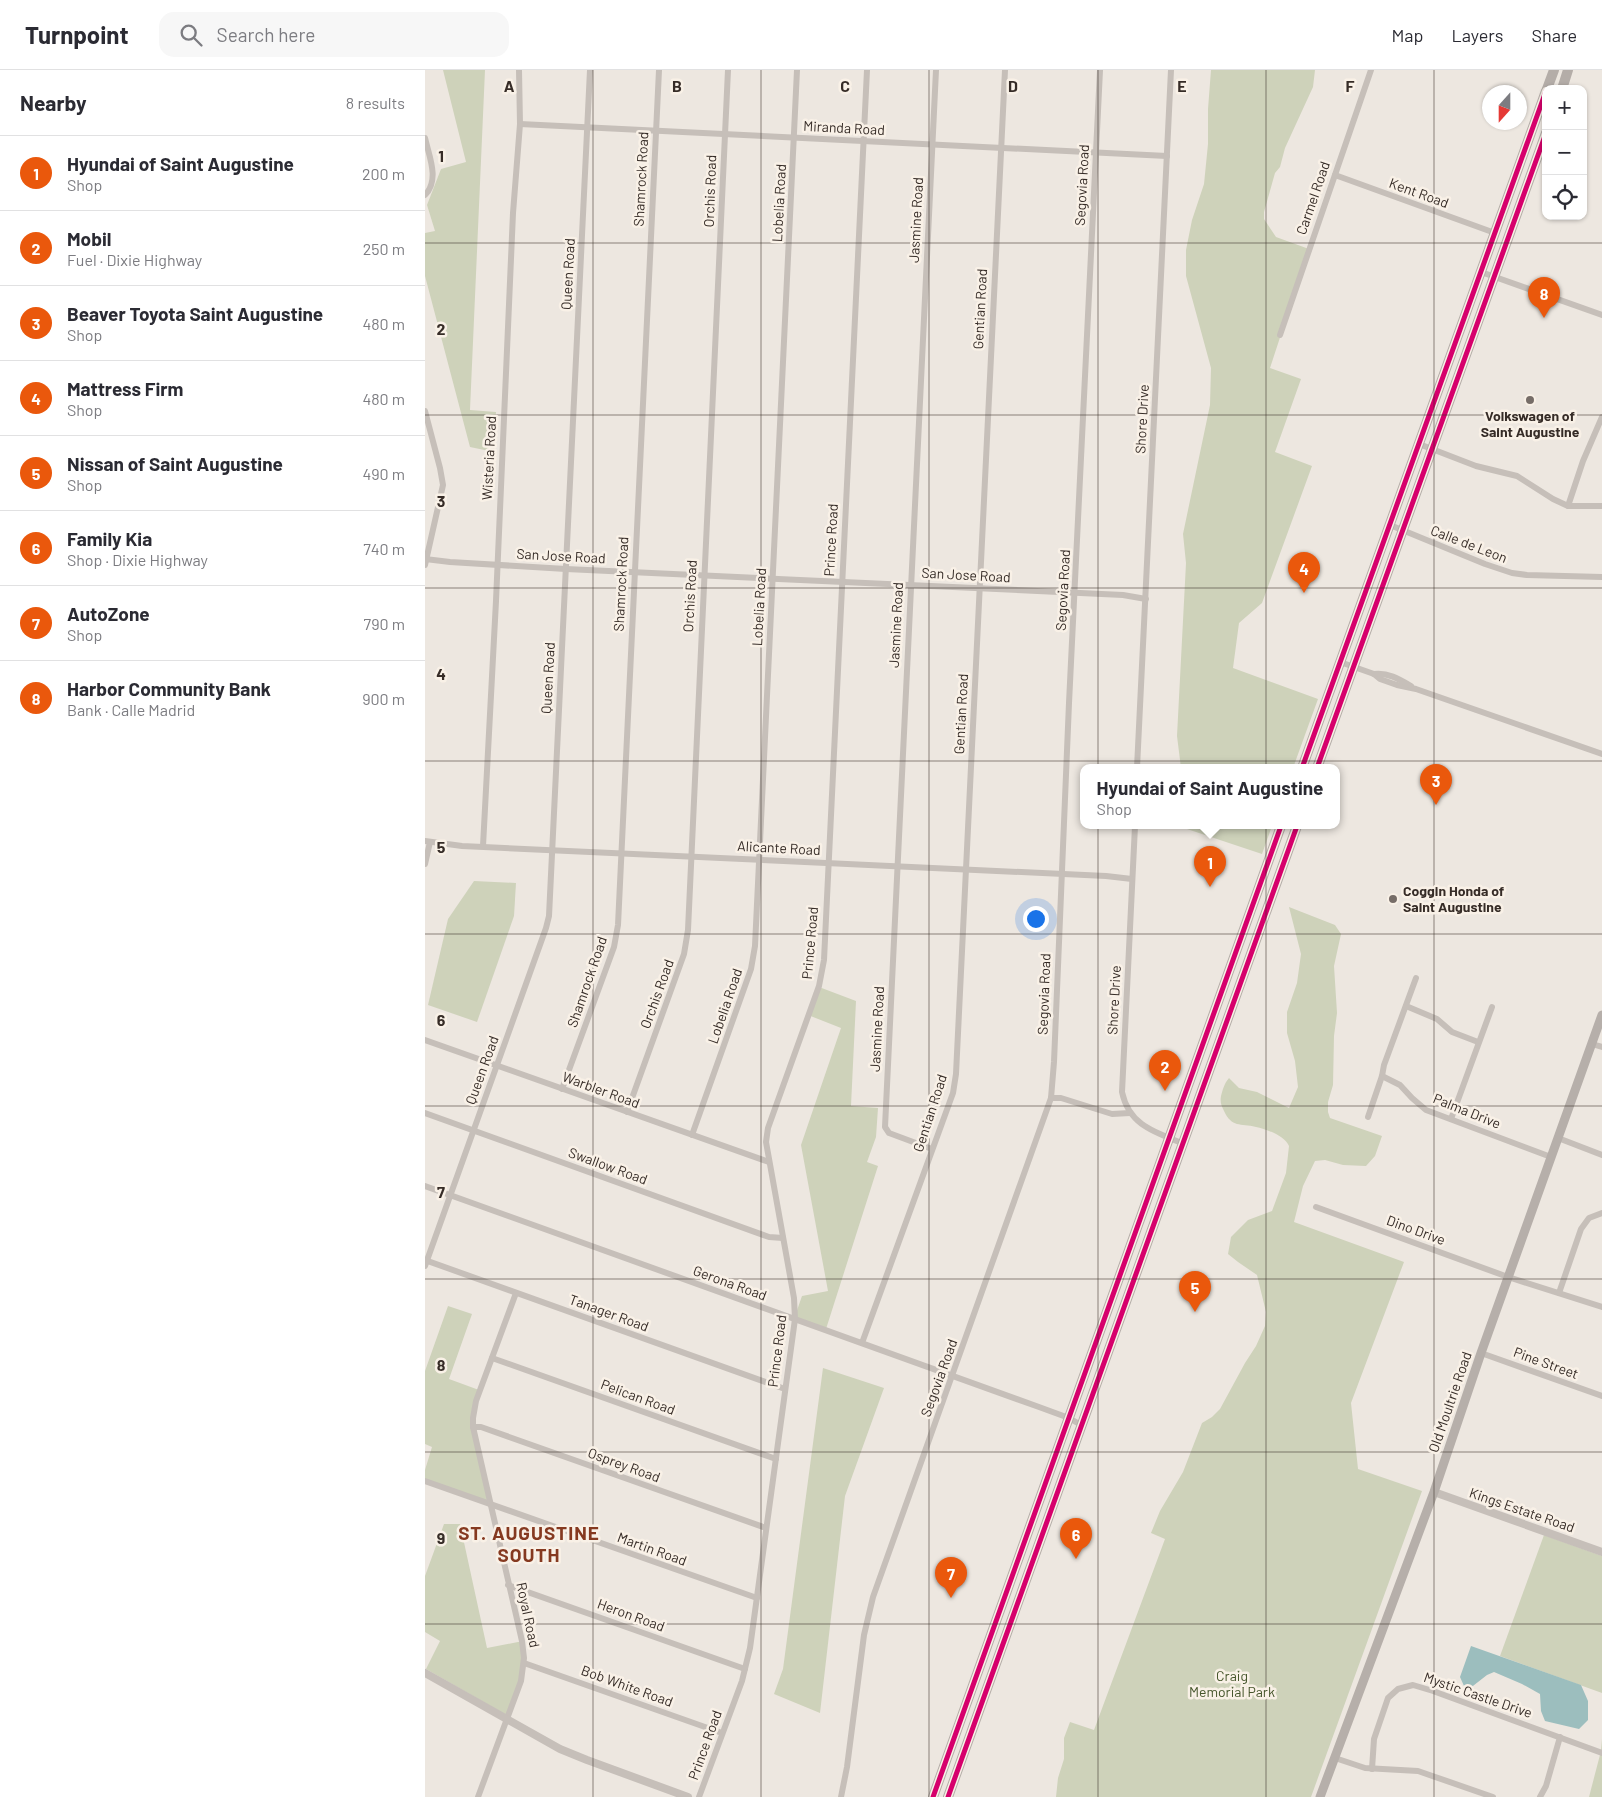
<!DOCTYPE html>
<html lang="en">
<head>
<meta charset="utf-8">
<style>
	body { margin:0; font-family:Barlow,sans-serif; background:#f7f7f7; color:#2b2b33 }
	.controls { position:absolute; right:15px; top:15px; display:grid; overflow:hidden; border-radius:10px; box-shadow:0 1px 4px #0004 }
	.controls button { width:45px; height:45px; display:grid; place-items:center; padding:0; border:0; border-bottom:1px solid #e1e1e2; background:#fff; color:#2b2b33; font:25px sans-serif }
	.compass { position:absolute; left:1057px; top:15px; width:45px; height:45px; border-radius:50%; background:#fff; box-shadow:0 1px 4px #0004; rotate:201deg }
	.you { position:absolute; left:610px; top:848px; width:18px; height:18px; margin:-12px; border:4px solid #fff; border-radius:50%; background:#1a73e8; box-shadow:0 0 0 8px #1a73e833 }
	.badge { display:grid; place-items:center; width:32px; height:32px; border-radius:50%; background:#ea580c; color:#fff; font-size:16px; font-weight:700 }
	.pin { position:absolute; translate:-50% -41px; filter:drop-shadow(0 1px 2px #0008) }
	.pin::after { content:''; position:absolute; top:26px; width:18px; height:15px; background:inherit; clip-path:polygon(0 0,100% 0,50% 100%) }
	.popup { position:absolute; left:655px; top:694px; width:260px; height:65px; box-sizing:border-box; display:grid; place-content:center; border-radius:10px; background:#fff; filter:drop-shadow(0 1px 4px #0005); font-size:16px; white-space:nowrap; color:#7c7c81 }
	.popup b { font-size:19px; color:#2b2b33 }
	.popup::after { content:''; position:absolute; left:50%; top:100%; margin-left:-10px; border:10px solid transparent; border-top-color:#fff }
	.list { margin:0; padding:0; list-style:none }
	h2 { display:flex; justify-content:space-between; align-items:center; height:65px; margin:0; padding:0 20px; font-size:21px }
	h2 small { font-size:16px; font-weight:400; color:#7c7c81 }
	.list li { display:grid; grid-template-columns:32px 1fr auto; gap:15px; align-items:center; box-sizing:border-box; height:75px; padding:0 20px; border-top:1px solid #e1e1e2 }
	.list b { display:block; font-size:19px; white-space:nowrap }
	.list p { margin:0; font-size:16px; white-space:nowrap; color:#7c7c81 }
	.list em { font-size:16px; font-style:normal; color:#7c7c81 }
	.icon { flex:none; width:28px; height:28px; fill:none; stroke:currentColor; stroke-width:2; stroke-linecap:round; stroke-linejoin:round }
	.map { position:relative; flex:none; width:1177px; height:1727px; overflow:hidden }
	header { display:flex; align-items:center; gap:30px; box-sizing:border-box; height:70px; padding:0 25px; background:#fff; border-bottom:1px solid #e1e1e2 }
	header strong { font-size:24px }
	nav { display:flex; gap:28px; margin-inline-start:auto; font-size:18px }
	.search { width:350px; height:45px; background:#f7f7f7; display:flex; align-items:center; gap:12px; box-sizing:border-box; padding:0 18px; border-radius:15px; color:#7c7c81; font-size:19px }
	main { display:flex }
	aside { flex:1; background:#fff }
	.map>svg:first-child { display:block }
	.green { fill:#ced2ba }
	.water { fill:#9cbebe }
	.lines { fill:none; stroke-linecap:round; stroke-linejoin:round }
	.minor { stroke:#c6bfb9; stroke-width:6 }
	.tertiary { stroke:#c6bfb9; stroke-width:8 }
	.secondary { stroke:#b6afaa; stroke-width:9 }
	.primary { stroke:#b4ada8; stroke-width:10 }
	.cycleway-casing { stroke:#f9f1e7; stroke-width:8 }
	.cycleway { stroke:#d6006c; stroke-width:5 }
	.grid { fill:none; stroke:#362c27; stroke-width:1; stroke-opacity:0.55 }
	.poi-dot { fill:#766d68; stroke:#f9f1e7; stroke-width:2 }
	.labels { text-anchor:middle; stroke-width:5; stroke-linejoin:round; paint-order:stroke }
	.street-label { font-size:14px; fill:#362c27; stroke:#f9f1e7 }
	.poi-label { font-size:14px; font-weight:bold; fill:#362c27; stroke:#f9f1e7 }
	.park-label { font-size:14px; fill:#45552b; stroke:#f9f1e7 }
	.district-label { font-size:19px; font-weight:bold; letter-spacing:1px; fill:#853920; stroke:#f9f1e7 }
	.grid-label { font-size:16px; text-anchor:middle; font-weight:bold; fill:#362c27; stroke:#f9f1e7; stroke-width:5; stroke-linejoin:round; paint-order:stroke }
</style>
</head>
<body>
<header>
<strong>Turnpoint</strong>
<div class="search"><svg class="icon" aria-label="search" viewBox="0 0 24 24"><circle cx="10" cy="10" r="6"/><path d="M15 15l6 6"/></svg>Search here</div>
<nav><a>Map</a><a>Layers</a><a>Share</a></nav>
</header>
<main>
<aside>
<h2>Nearby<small>8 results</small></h2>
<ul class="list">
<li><span class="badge">1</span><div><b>Hyundai of Saint Augustine</b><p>Shop</p></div><em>200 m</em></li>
<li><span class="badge">2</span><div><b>Mobil</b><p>Fuel · Dixie Highway</p></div><em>250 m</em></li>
<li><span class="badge">3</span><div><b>Beaver Toyota Saint Augustine</b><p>Shop</p></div><em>480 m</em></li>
<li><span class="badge">4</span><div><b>Mattress Firm</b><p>Shop</p></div><em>480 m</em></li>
<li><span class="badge">5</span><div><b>Nissan of Saint Augustine</b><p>Shop</p></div><em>490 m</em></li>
<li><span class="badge">6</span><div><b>Family Kia</b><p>Shop · Dixie Highway</p></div><em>740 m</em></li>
<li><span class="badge">7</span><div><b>AutoZone</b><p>Shop</p></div><em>790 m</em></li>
<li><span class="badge">8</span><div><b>Harbor Community Bank</b><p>Bank · Calle Madrid</p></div><em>900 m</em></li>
</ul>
</aside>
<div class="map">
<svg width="1177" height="1727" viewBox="0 0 1177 1727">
	<rect width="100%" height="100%" fill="#ede7e0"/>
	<g class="green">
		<path d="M 18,0 L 60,0 L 45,340 L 71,342 L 69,382 L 45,377 L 0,206 L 0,163 L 10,161 L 2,135 L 16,99 L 41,92 Z"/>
		<path d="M 786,0 L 890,0 L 888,17 L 860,78 L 855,97 L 850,103 L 839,142 L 839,149 L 851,167 L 884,179 L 845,298 L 876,309 L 850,382 L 887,396 L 837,533 L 814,553 L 808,598 L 893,629 L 868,698 L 756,698 L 752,666 L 761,493 L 758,464 L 785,335 L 786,298 L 761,206 L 761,180 L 767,150 L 779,114 L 783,74 L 783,39 Z"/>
		<path d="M 753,756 L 847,756 L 837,784 Z"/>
		<path d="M 49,811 L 91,813 L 89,846 L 52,952 L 3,935 L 23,849 Z"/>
		<path d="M 864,837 L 910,855 L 916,864 L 909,896 L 912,943 L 909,966 L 908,1015 L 903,1032 L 903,1042 L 905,1048 L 957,1066 L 950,1086 L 941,1096 L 918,1095 L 900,1090 L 890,1091 L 878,1116 L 869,1152 L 979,1192 L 926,1333 L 933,1399 L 997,1421 L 886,1727 L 631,1727 L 633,1708 L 639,1689 L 639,1668 L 645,1652 L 669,1660 L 740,1469 L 726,1463 L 735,1441 L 758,1402 L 777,1353 L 787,1347 L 795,1339 L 820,1293 L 831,1276 L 840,1256 L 841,1242 L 832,1205 L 813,1192 L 803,1184 L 806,1167 L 823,1150 L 847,1141 L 861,1103 L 864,1076 C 860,1066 841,1059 831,1057 C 815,1053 807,1058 799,1041 C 796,1035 795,1032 796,1026 C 798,1019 799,1014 804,1008 L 814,1018 L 832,1022 L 864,1038 L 873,1017 L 870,991 L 862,963 L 862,942 L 872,913 L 876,884 Z"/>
		<path d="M 394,917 L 431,931 L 426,1036 L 453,1038 L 451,1067 L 442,1092 L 453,1096 L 401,1259 L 369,1249 L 377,1226 L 403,1221 L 376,1075 L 416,958 L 383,945 Z"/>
		<path d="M 23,1236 L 47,1244 L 24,1309 L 54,1320 L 48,1342 L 65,1433 L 0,1412 L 0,1400 L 7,1377 L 0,1374 L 0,1301 Z"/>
		<path d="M 398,1298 L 459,1318 L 420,1426 L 395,1643 L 349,1624 L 358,1599 Z"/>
		<path d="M 19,1454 L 35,1454 L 62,1578 L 98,1571 L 100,1594 L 83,1646 L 1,1599 L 15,1571 L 0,1562 L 0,1506 Z"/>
		<path d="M 1119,1465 L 1177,1486 L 1177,1623 L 1075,1586 Z"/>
		<path d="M 1177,1669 L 1177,1727 L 1164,1727 L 1176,1681 Z"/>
	</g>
	<path class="water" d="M 1046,1576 L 1156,1615 L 1163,1631 L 1163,1650 L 1154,1659 L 1120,1651 L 1116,1641 L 1115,1624 L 1097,1614 L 1069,1602 L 1062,1605 L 1044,1619 L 1039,1616 L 1035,1607 Z"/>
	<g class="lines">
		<g class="minor">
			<path d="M 95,54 L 742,86"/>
			<path d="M 0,68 C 4,86 15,110 0,125"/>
			<path d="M 910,105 L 1070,163"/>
			<path d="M 1056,202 L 1177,245"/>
			<path d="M 855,265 L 946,0"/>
			<path d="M 0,341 L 15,398 L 18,415 L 0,495"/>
			<path d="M 994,374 L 1051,396 L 1092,406 L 1128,429 L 1143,436 L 1177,436"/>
			<path d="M 1143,436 L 1158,391 L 1177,347"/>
			<path d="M 965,455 L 1060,494 L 1087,503 L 1102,505 L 1177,507"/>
			<path d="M 0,489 L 25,492 L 141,499 L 698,525 L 721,529"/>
			<path d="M 915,592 L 949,604 L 955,609 L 972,615 L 991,619 L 1177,684"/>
			<path d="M 949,604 C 962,602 974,609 986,616"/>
			<path d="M 712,698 L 746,0"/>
			<path d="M 710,756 L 697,1022 C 704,1055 729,1062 757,1073"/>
			<path d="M 0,771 L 37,776 L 681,806 L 707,809"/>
			<path d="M 58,776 L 71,531 L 88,143 L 95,54 L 94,0"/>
			<path d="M 0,794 L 5,772"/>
			<path d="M 981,936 L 1012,949 L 1027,962 L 1053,972"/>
			<path d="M 0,970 L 344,1092"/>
			<path d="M 1167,974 L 1177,977"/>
			<path d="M 957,1006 L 975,1015 L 987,1028 L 1001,1040 L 1126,1087"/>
			<path d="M 137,1019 L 189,877 L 193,855 L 234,0"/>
			<path d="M 626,1028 L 636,1028 L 687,1044 L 705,1043"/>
			<path d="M 202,1042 L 259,884 L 263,860 L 303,0"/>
			<path d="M 0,1043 L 344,1167 L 358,1168"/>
			<path d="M 943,1047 L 957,1006 L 959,995 L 991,908"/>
			<path d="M 1026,1049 L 1067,937"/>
			<path d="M 267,1065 L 326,899 L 330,876 L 372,0"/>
			<path d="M 1133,1068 L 1177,1085"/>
			<path d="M 507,1079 L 464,1063 L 460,1057 L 511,0"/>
			<path d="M 0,1116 L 614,1337 L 644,1348 L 656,1355"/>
			<path d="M 891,1137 L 1083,1207 L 1177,1237"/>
			<path d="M 0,1190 L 360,1319"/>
			<path d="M 0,1196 L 121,858 L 124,846 L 165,0"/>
			<path d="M 1134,1223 L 1156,1159 L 1164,1148 L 1177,1143"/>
			<path d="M 437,1273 L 528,1023 L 531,1004 L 580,0"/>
			<path d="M 1056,1283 L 1177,1326"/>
			<path d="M 67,1288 L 351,1389"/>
			<path d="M 48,1357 L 56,1357 L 341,1458"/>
			<path d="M 0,1411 L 332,1528"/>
			<path d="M 83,1515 L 320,1599"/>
			<path d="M 99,1593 L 297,1663"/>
			<path d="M 910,1688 L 940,1698 L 993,1701 L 1068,1727"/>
			<path d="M 947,1699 L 949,1669 L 963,1628 L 973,1619 L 988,1615 L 1008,1621 L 1177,1683"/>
			<path d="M 53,1727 L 96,1611 L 99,1588 L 97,1571 L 48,1357 L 48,1348 L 51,1331 L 91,1223"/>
			<path d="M 274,1727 L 317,1611 L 325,1578 L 370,1249 L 369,1228 L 341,1072 L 343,1058 L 394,916 L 399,890 L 442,0"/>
			<path d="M 416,1727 L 422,1697 L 439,1565 L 448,1527 L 626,1028 L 629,992 L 644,633 L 675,0"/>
			<path d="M 1115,1727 L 1121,1716 L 1135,1667"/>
		</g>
		<g class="tertiary">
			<path d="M 1009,1422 L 1177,1482"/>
			<path d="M 0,1603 L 135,1679 L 162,1690 L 263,1727"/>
		</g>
		<path class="secondary" d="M 895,1727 L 1009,1422 L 1056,1283 L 1177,945"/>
		<g class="primary">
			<path d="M 1122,19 L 1129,0"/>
			<path d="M 1137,19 L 1143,0"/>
			<path d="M 877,698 L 1121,21"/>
			<path d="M 892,698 L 1121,63"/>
			<path d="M 508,1727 L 856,756"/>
			<path d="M 523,1727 L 872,756"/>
		</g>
		<g class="cycleway-casing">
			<g id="cycleway">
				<path d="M 877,698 L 1121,21"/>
				<path d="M 892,698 L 1121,63"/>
				<path d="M 508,1727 L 856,756"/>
				<path d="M 523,1727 L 872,756"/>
			</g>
		</g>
		<use href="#cycleway" class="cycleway"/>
	</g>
	<path class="grid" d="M 168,0 L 168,1727M 336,0 L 336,1727M 504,0 L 504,1727M 673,0 L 673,1727M 841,0 L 841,1727M 1009,0 L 1009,1727M 0,173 L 1177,173M 0,345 L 1177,345M 0,518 L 1177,518M 0,691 L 1177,691M 0,864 L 1177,864M 0,1036 L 1177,1036M 0,1209 L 1177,1209M 0,1382 L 1177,1382M 0,1554 L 1177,1554"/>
	<g class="poi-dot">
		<circle cx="1105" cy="330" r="5"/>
		<circle cx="968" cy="829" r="5"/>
	</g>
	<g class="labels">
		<g class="street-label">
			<text transform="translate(419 58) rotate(3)" y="5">Miranda Road</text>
			<text transform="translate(216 109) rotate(-87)" y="5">Shamrock Road</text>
			<text transform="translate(657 115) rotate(-87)" y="5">Segovia Road</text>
			<text transform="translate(285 121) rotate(-88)" y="5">Orchis Road</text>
			<text transform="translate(994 123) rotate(20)" y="5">Kent Road</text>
			<text transform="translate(888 128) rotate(-71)" y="5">Carmel Road</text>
			<text transform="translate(354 133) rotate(-87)" y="5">Lobelia Road</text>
			<text transform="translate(491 150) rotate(-87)" y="5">Jasmine Road</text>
			<text transform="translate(143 204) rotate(-87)" y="5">Queen Road</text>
			<text transform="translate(555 239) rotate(-87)" y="5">Gentian Road</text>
			<text transform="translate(717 349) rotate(-87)" y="5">Shore Drive</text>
			<text transform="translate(64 388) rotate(-87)" y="5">Wisteria Road</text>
			<text transform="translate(406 470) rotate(-87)" y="5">Prince Road</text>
			<text transform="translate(1044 474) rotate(21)" y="5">Calle de Leon</text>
			<text transform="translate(136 486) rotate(3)" y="5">San Jose Road</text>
			<text transform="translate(541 505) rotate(3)" y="5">San Jose Road</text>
			<text transform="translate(196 514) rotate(-87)" y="5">Shamrock Road</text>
			<text transform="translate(638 520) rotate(-87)" y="5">Segovia Road</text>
			<text transform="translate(265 526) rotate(-87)" y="5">Orchis Road</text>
			<text transform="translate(334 537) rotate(-87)" y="5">Lobelia Road</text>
			<text transform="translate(471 555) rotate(-87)" y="5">Jasmine Road</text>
			<text transform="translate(123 608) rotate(-87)" y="5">Queen Road</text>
			<text transform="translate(536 644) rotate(-87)" y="5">Gentian Road</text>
			<text transform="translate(354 778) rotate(3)" y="5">Alicante Road</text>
			<text transform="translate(385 873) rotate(-85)" y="5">Prince Road</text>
			<text transform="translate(162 912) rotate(-71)" y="5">Shamrock Road</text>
			<text transform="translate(232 924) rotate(-70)" y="5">Orchis Road</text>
			<text transform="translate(619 924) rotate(-88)" y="5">Segovia Road</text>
			<text transform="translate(689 930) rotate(-87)" y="5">Shore Drive</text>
			<text transform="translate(300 936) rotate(-71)" y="5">Lobelia Road</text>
			<text transform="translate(452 959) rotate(-87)" y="5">Jasmine Road</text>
			<text transform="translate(57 1000) rotate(-70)" y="5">Queen Road</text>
			<text transform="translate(176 1020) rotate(20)" y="5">Warbler Road</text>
			<text transform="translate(1042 1041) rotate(22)" y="5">Palma Drive</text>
			<text transform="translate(505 1043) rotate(-72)" y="5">Gentian Road</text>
			<text transform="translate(183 1096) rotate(20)" y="5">Swallow Road</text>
			<text transform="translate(991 1160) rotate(20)" y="5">Dino Drive</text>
			<text transform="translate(305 1213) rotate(20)" y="5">Gerona Road</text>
			<text transform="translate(184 1243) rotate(20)" y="5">Tanager Road</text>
			<text transform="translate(352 1281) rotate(-83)" y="5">Prince Road</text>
			<text transform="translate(1121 1293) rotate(20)" y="5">Pine Street</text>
			<text transform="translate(514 1308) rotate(-70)" y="5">Segovia Road</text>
			<text transform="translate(213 1327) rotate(20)" y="5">Pelican Road</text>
			<text transform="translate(1025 1332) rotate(-71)" y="5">Old Moultrie Road</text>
			<text transform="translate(199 1395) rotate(20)" y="5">Osprey Road</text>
			<text transform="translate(1097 1440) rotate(19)" y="5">Kings Estate Road</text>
			<text transform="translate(227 1479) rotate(20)" y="5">Martin Road</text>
			<text transform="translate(103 1545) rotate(78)" y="5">Royal Road</text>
			<text transform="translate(206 1545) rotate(20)" y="5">Heron Road</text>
			<text transform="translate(202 1616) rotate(20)" y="5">Bob White Road</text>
			<text transform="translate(1053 1625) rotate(19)" y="5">Mystic Castle Drive</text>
			<text transform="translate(280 1675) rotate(-70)" y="5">Prince Road</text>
		</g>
		<g class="poi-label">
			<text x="1105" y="351">Volkswagen of<tspan x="1105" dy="16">Saint Augustine</tspan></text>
			<text x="978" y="826" text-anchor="start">Coggin Honda of<tspan x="978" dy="16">Saint Augustine</tspan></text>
		</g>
		<g class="park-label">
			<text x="807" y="1611">Craig<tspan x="807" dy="16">Memorial Park</tspan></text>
		</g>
		<g class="district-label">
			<text x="104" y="1470">ST. AUGUSTINE<tspan x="104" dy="22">SOUTH</tspan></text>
		</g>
	</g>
	<g class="grid-label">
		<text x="84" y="22">A</text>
		<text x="252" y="22">B</text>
		<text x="420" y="22">C</text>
		<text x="588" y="22">D</text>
		<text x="757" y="22">E</text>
		<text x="925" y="22">F</text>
		<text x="16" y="92">1</text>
		<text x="16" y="265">2</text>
		<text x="16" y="437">3</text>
		<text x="16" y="610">4</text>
		<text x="16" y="783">5</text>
		<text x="16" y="956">6</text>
		<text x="16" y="1128">7</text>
		<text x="16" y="1301">8</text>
		<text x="16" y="1474">9</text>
	</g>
</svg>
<div class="controls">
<button>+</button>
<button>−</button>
<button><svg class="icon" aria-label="locate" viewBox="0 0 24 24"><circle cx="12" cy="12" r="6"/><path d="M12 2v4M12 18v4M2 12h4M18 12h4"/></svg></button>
</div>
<svg class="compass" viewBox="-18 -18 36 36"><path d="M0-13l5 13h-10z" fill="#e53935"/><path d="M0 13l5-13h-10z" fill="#7c7c81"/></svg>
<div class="you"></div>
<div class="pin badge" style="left:785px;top:817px">1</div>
<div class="popup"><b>Hyundai of Saint Augustine</b>Shop</div>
<div class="pin badge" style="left:740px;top:1021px">2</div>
<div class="pin badge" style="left:1011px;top:735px">3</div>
<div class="pin badge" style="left:879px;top:523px">4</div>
<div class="pin badge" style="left:770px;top:1242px">5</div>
<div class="pin badge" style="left:651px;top:1489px">6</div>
<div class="pin badge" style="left:526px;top:1528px">7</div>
<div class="pin badge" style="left:1119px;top:248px">8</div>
</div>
</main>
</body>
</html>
